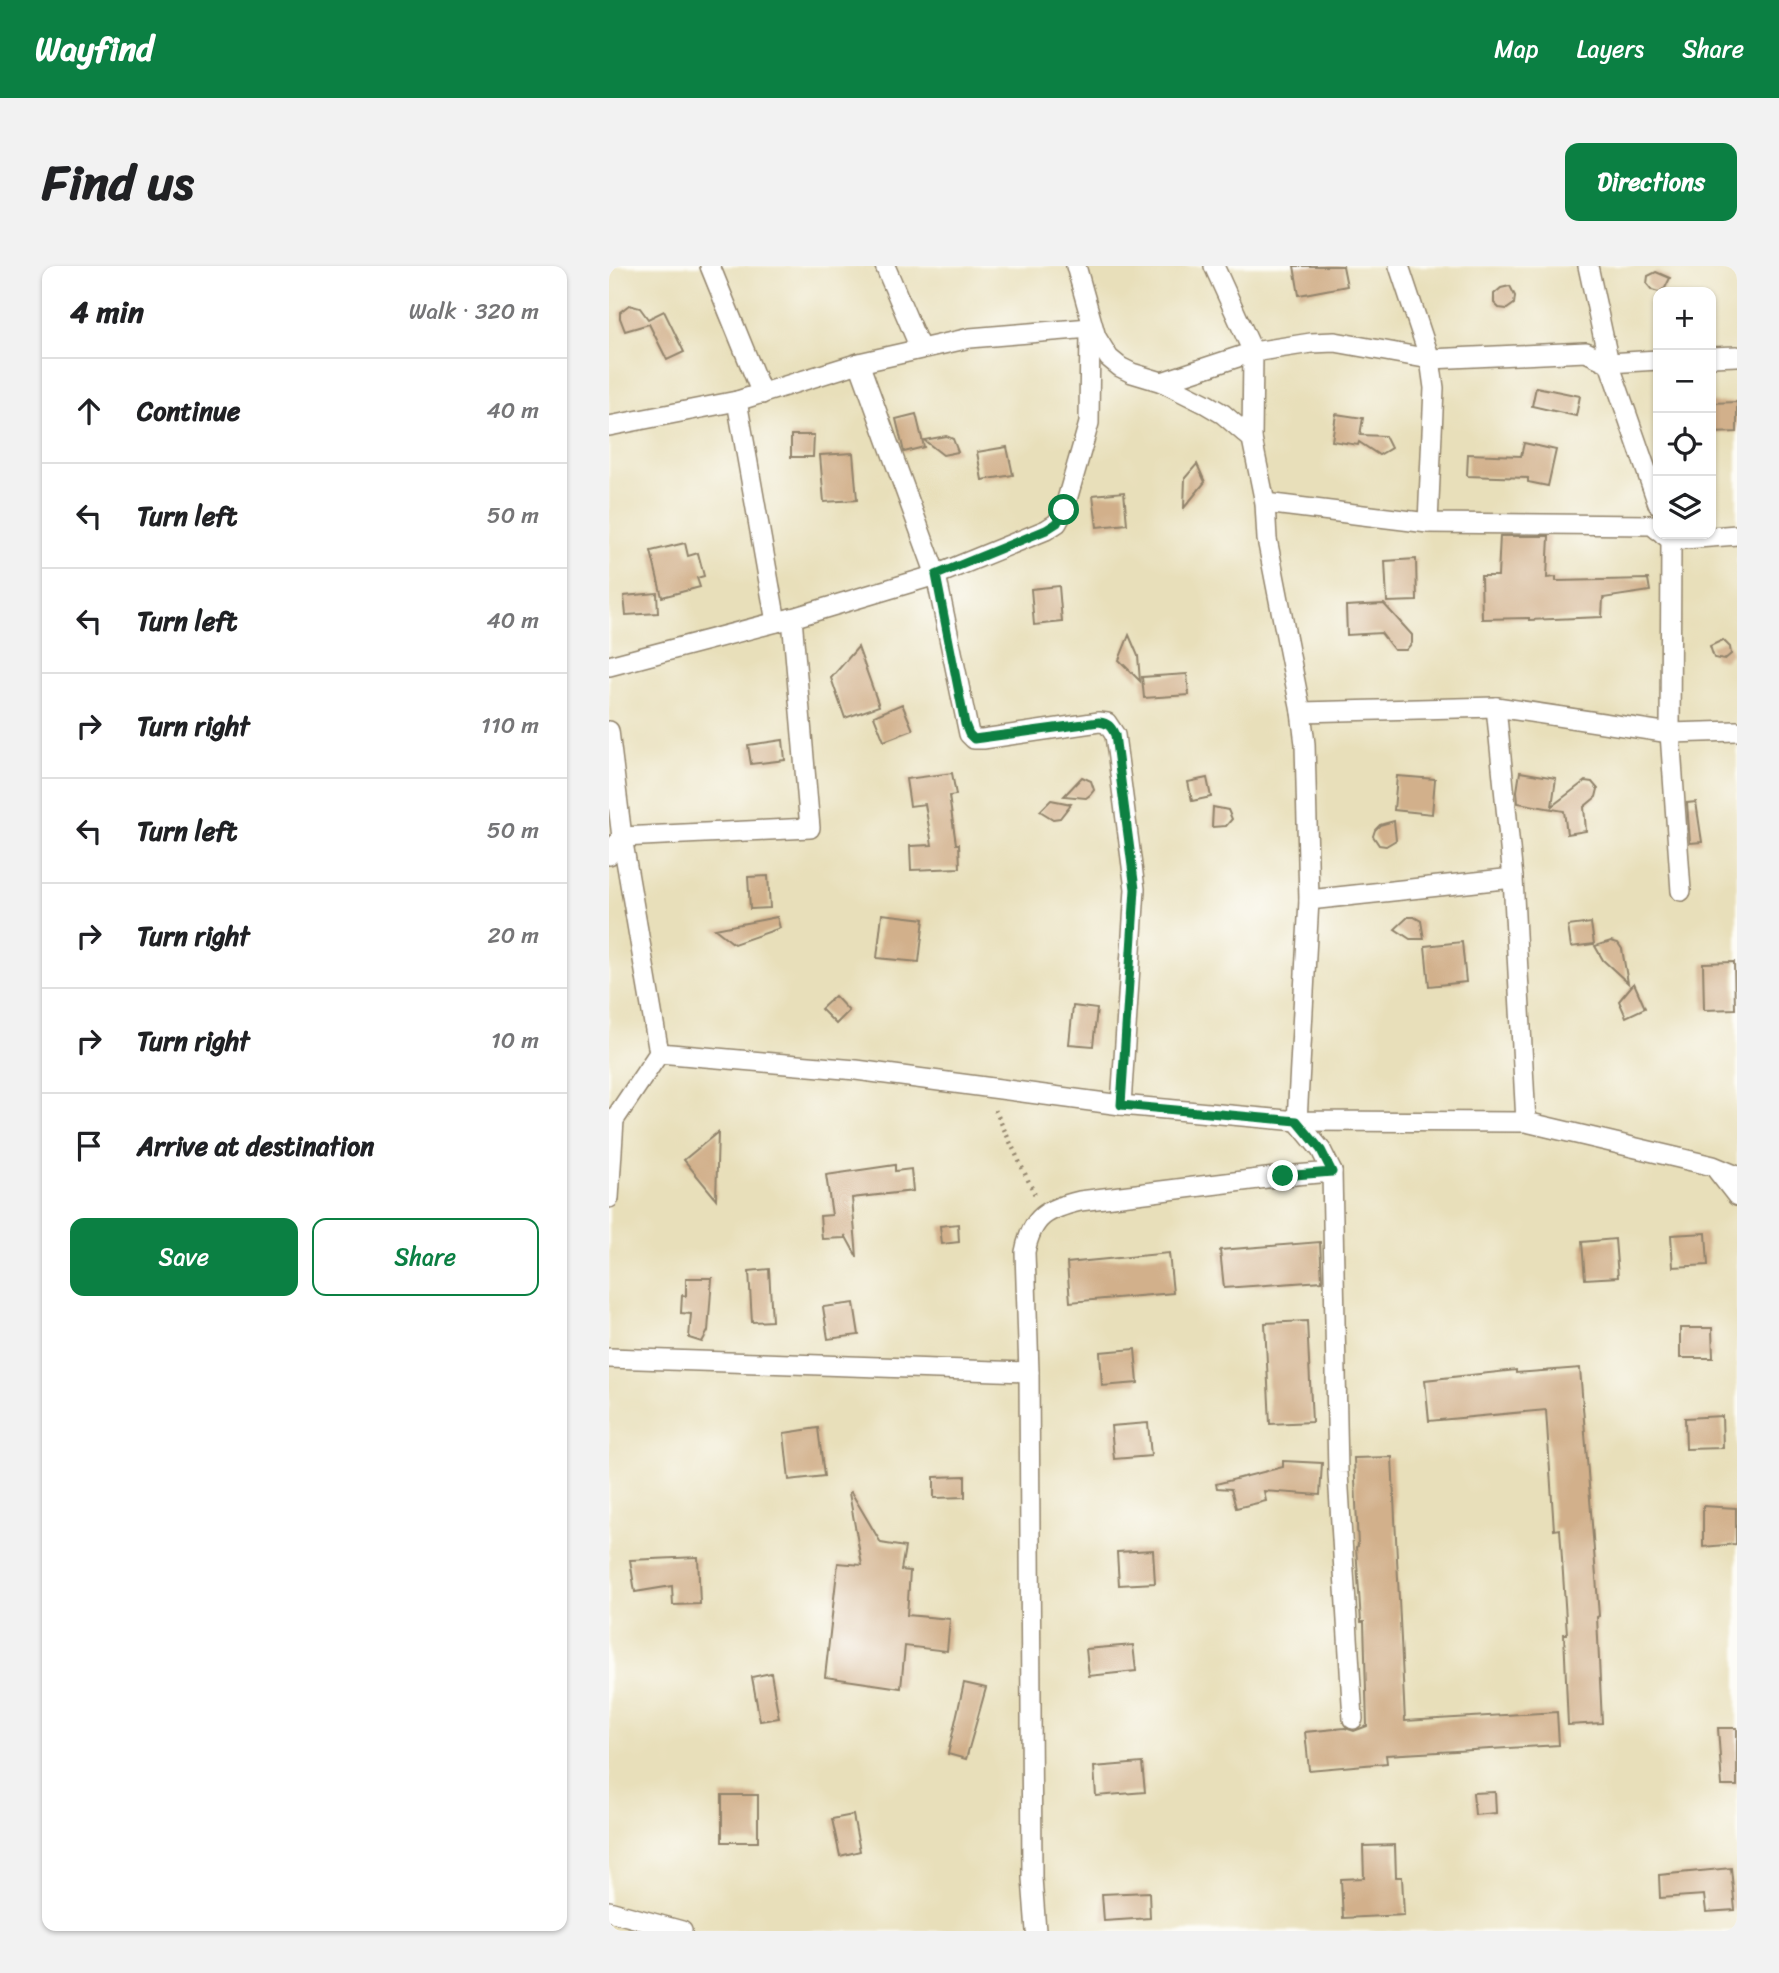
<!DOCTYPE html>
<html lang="en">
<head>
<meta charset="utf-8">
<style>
	body { margin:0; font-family:Sriracha,sans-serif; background:#f2f2f2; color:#202124 }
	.controls { position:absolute; right:21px; top:21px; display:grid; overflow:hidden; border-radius:14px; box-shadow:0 2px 5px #0004 }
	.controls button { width:63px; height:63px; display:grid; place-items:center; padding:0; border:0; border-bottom:2px solid #e0e0e0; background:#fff; color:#202124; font:35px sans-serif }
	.stop { position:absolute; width:21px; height:21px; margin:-16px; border:5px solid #0b8043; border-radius:50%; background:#fff }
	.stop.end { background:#0b8043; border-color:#fff; box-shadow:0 2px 7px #0008 }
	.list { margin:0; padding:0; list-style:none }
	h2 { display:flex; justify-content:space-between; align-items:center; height:91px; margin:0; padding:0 28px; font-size:30px }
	h2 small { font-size:23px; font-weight:400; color:#757577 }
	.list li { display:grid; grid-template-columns:46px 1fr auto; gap:21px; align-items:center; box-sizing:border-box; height:105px; padding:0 28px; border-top:2px solid #e0e0e0 }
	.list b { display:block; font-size:26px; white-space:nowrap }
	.list em { font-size:23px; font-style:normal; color:#757577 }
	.actions { display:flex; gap:14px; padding:21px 28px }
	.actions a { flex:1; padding:16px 0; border:2px solid #0b8043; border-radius:14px; text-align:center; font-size:24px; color:#0b8043 }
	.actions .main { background:#0b8043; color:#fff }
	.icon { flex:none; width:38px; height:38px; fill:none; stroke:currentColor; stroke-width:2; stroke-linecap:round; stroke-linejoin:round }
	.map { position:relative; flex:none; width:1128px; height:1665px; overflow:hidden; border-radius:14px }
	header { display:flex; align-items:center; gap:42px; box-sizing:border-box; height:98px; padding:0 35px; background:#0b8043; color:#fff }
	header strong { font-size:33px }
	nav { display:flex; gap:38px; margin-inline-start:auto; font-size:24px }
	.intro { display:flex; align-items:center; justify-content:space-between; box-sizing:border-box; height:168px; padding:0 42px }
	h1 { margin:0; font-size:49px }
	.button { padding:18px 32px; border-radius:14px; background:#0b8043; color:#fff; font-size:24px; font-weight:700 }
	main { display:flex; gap:42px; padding:0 42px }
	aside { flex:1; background:#fff; border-radius:14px; box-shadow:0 2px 5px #0004 }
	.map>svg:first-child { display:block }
	.building { fill:#d2b08b }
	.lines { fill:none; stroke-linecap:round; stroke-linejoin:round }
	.minor-casing { stroke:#92846c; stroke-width:22 }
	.path { stroke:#92846c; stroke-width:4.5; stroke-dasharray:2 5; stroke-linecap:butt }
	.minor { stroke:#fff; stroke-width:19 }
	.route { stroke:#0b8043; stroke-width:9 }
</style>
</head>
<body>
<header>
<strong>Wayfind</strong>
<nav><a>Map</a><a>Layers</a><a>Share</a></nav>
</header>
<div class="intro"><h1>Find us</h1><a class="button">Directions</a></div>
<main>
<aside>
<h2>4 min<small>Walk · 320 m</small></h2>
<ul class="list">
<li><svg class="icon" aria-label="ahead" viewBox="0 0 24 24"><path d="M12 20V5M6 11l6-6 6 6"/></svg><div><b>Continue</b></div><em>40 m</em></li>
<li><svg class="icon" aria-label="left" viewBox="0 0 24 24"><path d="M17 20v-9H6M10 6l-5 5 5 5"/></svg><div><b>Turn left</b></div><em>50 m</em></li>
<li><svg class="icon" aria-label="left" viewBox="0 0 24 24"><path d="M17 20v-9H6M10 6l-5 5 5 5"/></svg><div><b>Turn left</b></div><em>40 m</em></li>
<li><svg class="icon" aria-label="right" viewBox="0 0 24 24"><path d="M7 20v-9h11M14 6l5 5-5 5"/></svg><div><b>Turn right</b></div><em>110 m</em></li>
<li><svg class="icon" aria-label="left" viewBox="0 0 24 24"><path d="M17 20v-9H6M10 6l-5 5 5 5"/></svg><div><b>Turn left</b></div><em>50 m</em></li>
<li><svg class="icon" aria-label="right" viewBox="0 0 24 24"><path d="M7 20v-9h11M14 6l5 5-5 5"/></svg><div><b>Turn right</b></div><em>20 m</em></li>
<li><svg class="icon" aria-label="right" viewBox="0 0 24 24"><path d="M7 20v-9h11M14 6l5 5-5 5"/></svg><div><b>Turn right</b></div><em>10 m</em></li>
<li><svg class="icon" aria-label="arrive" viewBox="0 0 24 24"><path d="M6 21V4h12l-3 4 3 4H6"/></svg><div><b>Arrive at destination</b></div></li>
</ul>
<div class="actions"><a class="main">Save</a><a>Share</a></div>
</aside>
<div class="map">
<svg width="1128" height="1665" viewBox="0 0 1128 1665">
	<rect width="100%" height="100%" fill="#fdfcf7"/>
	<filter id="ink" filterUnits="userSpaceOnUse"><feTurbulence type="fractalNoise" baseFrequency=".0143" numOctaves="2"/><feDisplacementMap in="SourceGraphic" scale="14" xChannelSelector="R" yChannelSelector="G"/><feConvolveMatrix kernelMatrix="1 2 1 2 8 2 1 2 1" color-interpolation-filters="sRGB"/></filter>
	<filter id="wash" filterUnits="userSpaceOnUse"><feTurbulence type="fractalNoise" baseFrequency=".00686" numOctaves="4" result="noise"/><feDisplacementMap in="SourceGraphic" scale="28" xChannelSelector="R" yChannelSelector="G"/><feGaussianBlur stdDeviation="1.57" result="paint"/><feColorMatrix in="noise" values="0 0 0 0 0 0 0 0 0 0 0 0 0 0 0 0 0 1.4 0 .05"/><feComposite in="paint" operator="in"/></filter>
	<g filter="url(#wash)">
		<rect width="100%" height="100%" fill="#e8dfba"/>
		<g id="blocks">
			<g class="building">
				<path d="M 685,0 L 734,0 L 738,20 L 690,29 Z"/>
				<path d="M 1047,6 L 1061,12 L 1056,22 L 1050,26 L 1043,24 L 1038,18 L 1039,10 Z"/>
				<path d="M 901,20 L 906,30 L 905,38 L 898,43 L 890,42 L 885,37 L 885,28 L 892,22 Z"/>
				<path d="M 20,39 L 31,42 L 39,53 L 55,45 L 75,86 L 58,94 L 40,58 L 16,65 L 11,52 L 11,46 Z"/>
				<path d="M 927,121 L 971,130 L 967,150 L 923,140 Z"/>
				<path d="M 1128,136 L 1128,166 L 1103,167 L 1102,137 Z"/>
				<path d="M 307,148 L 315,181 L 295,186 L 287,153 Z"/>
				<path d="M 727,148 L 754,152 L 751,169 L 776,170 L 782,182 L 770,189 L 750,176 L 749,179 L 723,175 Z"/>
				<path d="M 182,169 L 205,169 L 204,191 L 182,191 Z"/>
				<path d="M 337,170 L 344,173 L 349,186 L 334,189 L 315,174 Z"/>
				<path d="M 915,177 L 947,184 L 939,220 L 919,216 L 919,212 L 858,210 L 859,188 L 912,190 Z"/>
				<path d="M 398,181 L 404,209 L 373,214 L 368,186 Z"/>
				<path d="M 244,187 L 248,234 L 215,236 L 211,189 Z"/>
				<path d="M 588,198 L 596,216 L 575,242 L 576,212 Z"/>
				<path d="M 515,226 L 518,258 L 488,261 L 484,229 Z"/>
				<path d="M 891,270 L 940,270 L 938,312 L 947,311 L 947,315 L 1039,313 L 1041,325 L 994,332 L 993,351 L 920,354 L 920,352 L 873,353 L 872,310 L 889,310 Z"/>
				<path d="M 76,277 L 79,290 L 89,287 L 95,310 L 88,312 L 91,321 L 53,331 L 42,285 Z"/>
				<path d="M 807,293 L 808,335 L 778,336 L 776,295 Z"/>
				<path d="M 450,320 L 453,356 L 425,359 L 422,323 Z"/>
				<path d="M 48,327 L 49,347 L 17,349 L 15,330 Z"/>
				<path d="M 775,338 L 803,369 L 803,377 L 797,384 L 785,384 L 772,367 L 738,369 L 737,340 Z"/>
				<path d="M 520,369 L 529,390 L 531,415 L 510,394 Z"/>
				<path d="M 1114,374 L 1121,381 L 1122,388 L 1115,394 L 1105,392 L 1101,380 Z"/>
				<path d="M 249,381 L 270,440 L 236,452 L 222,412 Z"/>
				<path d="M 578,408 L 580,429 L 535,432 L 533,411 Z"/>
				<path d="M 293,438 L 304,464 L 275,475 L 265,450 Z"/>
				<path d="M 174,474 L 176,494 L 142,498 L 139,479 Z"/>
				<path d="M 911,506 L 947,512 L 943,540 L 976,515 L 983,516 L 989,523 L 987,531 L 975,541 L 977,565 L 958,568 L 955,545 L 909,537 L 908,525 Z"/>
				<path d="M 343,507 L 347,529 L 340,530 L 347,578 L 350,578 L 351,602 L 302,604 L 301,580 L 323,579 L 316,538 L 301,540 L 297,513 Z"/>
				<path d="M 788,510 L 826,513 L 823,548 L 785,544 Z"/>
				<path d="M 473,511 L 482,515 L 485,524 L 481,529 L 477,532 L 455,530 Z"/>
				<path d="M 598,512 L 602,531 L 583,535 L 579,516 Z"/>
				<path d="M 442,534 L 462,538 L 451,552 L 444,553 L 431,545 Z"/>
				<path d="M 1087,536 L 1093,576 L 1081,577 L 1078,537 Z"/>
				<path d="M 604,541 L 619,544 L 623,553 L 617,560 L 603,561 Z"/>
				<path d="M 785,555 L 787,574 L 777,580 L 770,579 L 764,570 L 766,564 L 771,559 Z"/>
				<path d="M 159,610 L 161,642 L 141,643 L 139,611 Z"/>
				<path d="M 273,648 L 315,653 L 310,696 L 268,692 Z"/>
				<path d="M 168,651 L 171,662 L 125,678 L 106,663 Z"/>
				<path d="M 799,651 L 805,651 L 812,655 L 815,673 L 801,673 L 786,663 Z"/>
				<path d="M 982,657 L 985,678 L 962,681 L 959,660 Z"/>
				<path d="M 1002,675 L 1009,677 L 1013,683 L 1019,717 L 994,694 L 986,680 Z"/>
				<path d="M 853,676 L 857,716 L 820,720 L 816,680 Z"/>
				<path d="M 1125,696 L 1126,743 L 1095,744 L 1094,697 Z"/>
				<path d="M 1025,717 L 1036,742 L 1017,751 L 1010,735 Z"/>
				<path d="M 226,730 L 240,745 L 227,758 L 212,743 Z"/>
				<path d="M 464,740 L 488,743 L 484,780 L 460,778 Z"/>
				<path d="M 109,866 L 107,933 L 75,894 Z"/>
				<path d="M 286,899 L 286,905 L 302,903 L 304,925 L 243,932 L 248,991 L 236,969 L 236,972 L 213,973 L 211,950 L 223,949 L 217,909 Z"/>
				<path d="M 349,958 L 350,976 L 333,978 L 331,960 Z"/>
				<path d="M 1097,967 L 1099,999 L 1064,1001 L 1062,969 Z"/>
				<path d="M 1006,973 L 1009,1011 L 976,1013 L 973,976 Z"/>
				<path d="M 711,976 L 713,1015 L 615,1022 L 611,984 Z"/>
				<path d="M 560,987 L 564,1027 L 461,1036 L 458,997 Z"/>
				<path d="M 160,1003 L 163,1055 L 143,1056 L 140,1005 Z"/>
				<path d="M 77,1012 L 103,1012 L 99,1065 L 93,1076 L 80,1072 L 82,1048 L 72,1047 L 73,1029 L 77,1030 Z"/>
				<path d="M 245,1037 L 250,1069 L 219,1073 L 214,1041 Z"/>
				<path d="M 698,1055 L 703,1156 L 661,1158 L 656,1057 Z"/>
				<path d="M 1071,1062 L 1103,1062 L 1104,1092 L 1071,1092 Z"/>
				<path d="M 526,1083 L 529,1117 L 493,1120 L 491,1086 Z"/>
				<path d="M 971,1102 L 990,1350 L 988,1351 L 993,1457 L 959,1459 L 955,1368 L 958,1368 L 951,1263 L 945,1264 L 937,1144 L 820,1155 L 816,1114 L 907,1104 L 907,1107 Z"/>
				<path d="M 1113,1150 L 1114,1182 L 1077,1183 L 1076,1152 Z"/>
				<path d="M 539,1157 L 542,1190 L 505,1193 L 502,1160 Z"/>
				<path d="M 209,1162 L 215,1210 L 180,1214 L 175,1167 Z"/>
				<path d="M 783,1191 L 796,1455 L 948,1446 L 950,1479 L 777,1489 L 778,1497 L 700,1504 L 696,1466 L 736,1462 L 745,1465 L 758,1460 L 755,1356 L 752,1356 L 747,1281 L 749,1280 L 745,1192 Z"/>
				<path d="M 674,1195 L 713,1197 L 711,1229 L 655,1225 L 657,1235 L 627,1242 L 622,1223 L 608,1222 L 607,1218 L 674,1201 Z"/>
				<path d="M 356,1210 L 356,1231 L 325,1232 L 325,1211 Z"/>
				<path d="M 242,1226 L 272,1277 L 296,1281 L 292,1304 L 301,1305 L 298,1349 L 341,1353 L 338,1385 L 296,1380 L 292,1422 L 216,1411 L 229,1297 L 253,1299 L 240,1227 Z"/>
				<path d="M 1094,1240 L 1127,1242 L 1127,1278 L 1094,1281 Z"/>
				<path d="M 544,1284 L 546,1317 L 510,1319 L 508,1286 Z"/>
				<path d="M 89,1291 L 91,1338 L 64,1339 L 63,1320 L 26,1326 L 21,1294 Z"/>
				<path d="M 524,1379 L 527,1405 L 480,1410 L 477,1383 Z"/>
				<path d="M 162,1407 L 170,1452 L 151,1455 L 143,1411 Z"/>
				<path d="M 355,1417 L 377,1422 L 357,1493 L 339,1488 Z"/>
				<path d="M 1109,1462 L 1128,1462 L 1128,1520 L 1113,1520 Z"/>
				<path d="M 533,1497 L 536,1526 L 487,1530 L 485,1501 Z"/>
				<path d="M 886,1526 L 887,1547 L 866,1549 L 864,1527 Z"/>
				<rect x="113" y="1529" width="36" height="47"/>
				<path d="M 244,1549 L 251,1585 L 231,1590 L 223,1553 Z"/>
				<path d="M 786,1579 L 787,1611 L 793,1611 L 795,1649 L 734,1652 L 732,1613 L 755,1612 L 754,1580 Z"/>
				<path d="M 1122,1602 L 1126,1644 L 1097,1646 L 1095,1629 L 1051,1632 L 1050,1609 Z"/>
				<path d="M 540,1626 L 541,1652 L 495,1655 L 493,1628 Z"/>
			</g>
		</g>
	</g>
	<g filter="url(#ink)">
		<use href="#blocks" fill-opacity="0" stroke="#92846c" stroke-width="2"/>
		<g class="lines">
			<g class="minor-casing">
				<g id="minor">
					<path d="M 101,0 L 153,128"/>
					<path d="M 276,0 L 311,82"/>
					<path d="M 605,0 L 644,86 L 643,173"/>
					<path d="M 790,0 L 821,93 L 825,122 L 819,257"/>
					<path d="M 979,0 L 1000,97 L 1049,238"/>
					<path d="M 1102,91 L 1128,90"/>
					<path d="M 250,97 L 327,309 L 360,468 L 365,473 L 374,473 L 490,456 L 498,457 L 506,469 L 526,623 L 512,839"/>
					<path d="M 553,116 L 644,86 L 702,77 L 726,76 L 821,93 L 977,86 L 1000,97 L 1049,94"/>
					<path d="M 128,135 L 167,356"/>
					<path d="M 0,160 L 128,135 L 250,97 L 361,72 L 481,62 L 487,71"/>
					<path d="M 656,237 L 819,257 L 1043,259 L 1049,264"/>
					<path d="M 1054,268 L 1062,274 L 1128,269"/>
					<path d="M 1060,268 L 1062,274 L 1061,467 L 1072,625"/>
					<path d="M 0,400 L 183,352 L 327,309 L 437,264 L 448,257 L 455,244 L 480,157 L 481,63"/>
					<path d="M 887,441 L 904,612 L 917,856"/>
					<path d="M 692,446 L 887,441 L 1061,467 L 1128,465"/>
					<path d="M 0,465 L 13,571 L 50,787 L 5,854 L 0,932"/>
					<path d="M 0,589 L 13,571 L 201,562 L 183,352"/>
					<path d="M 700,634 L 904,612"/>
					<path d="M 50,787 L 247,804 L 512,839 L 688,855 L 917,856 L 1104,900 L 1128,910"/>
					<path d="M 1107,903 L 1128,930"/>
					<path d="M 723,906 L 729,1207 L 744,1453"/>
					<path d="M 0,1092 L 420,1106"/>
					<path d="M 0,1645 L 73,1665"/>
					<path d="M 427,1665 L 423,1612 L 420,1106 L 416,986 C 423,950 438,943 471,935 L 674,910 L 723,906 L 712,884 L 688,855 L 700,634 L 696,478 L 692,446 L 658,273 L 656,237 L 643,173 L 614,148 L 597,138 L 553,116 L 523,107 L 511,101 L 500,92 L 487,71 L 467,0"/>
				</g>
			</g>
			<path class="path" d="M 386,844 L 427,931"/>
			<use href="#minor" class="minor"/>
		</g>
	</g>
	<g class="lines" filter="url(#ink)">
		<path class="route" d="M 455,244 L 448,257 L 437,264 L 327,309 L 356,458 L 360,468 L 365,473 L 490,456 C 499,457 502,460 506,469 L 526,623 L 512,839 L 688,855 L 712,884 L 723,906 L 674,910"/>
	</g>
</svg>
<div class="controls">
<button>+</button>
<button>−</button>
<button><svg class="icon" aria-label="locate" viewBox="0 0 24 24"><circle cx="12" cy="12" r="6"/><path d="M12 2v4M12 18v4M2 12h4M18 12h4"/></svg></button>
<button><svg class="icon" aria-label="layers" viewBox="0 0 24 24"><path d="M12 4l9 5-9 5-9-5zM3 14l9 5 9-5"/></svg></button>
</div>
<div class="stop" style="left:455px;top:244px"></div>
<div class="stop end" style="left:674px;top:910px"></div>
</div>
</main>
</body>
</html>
